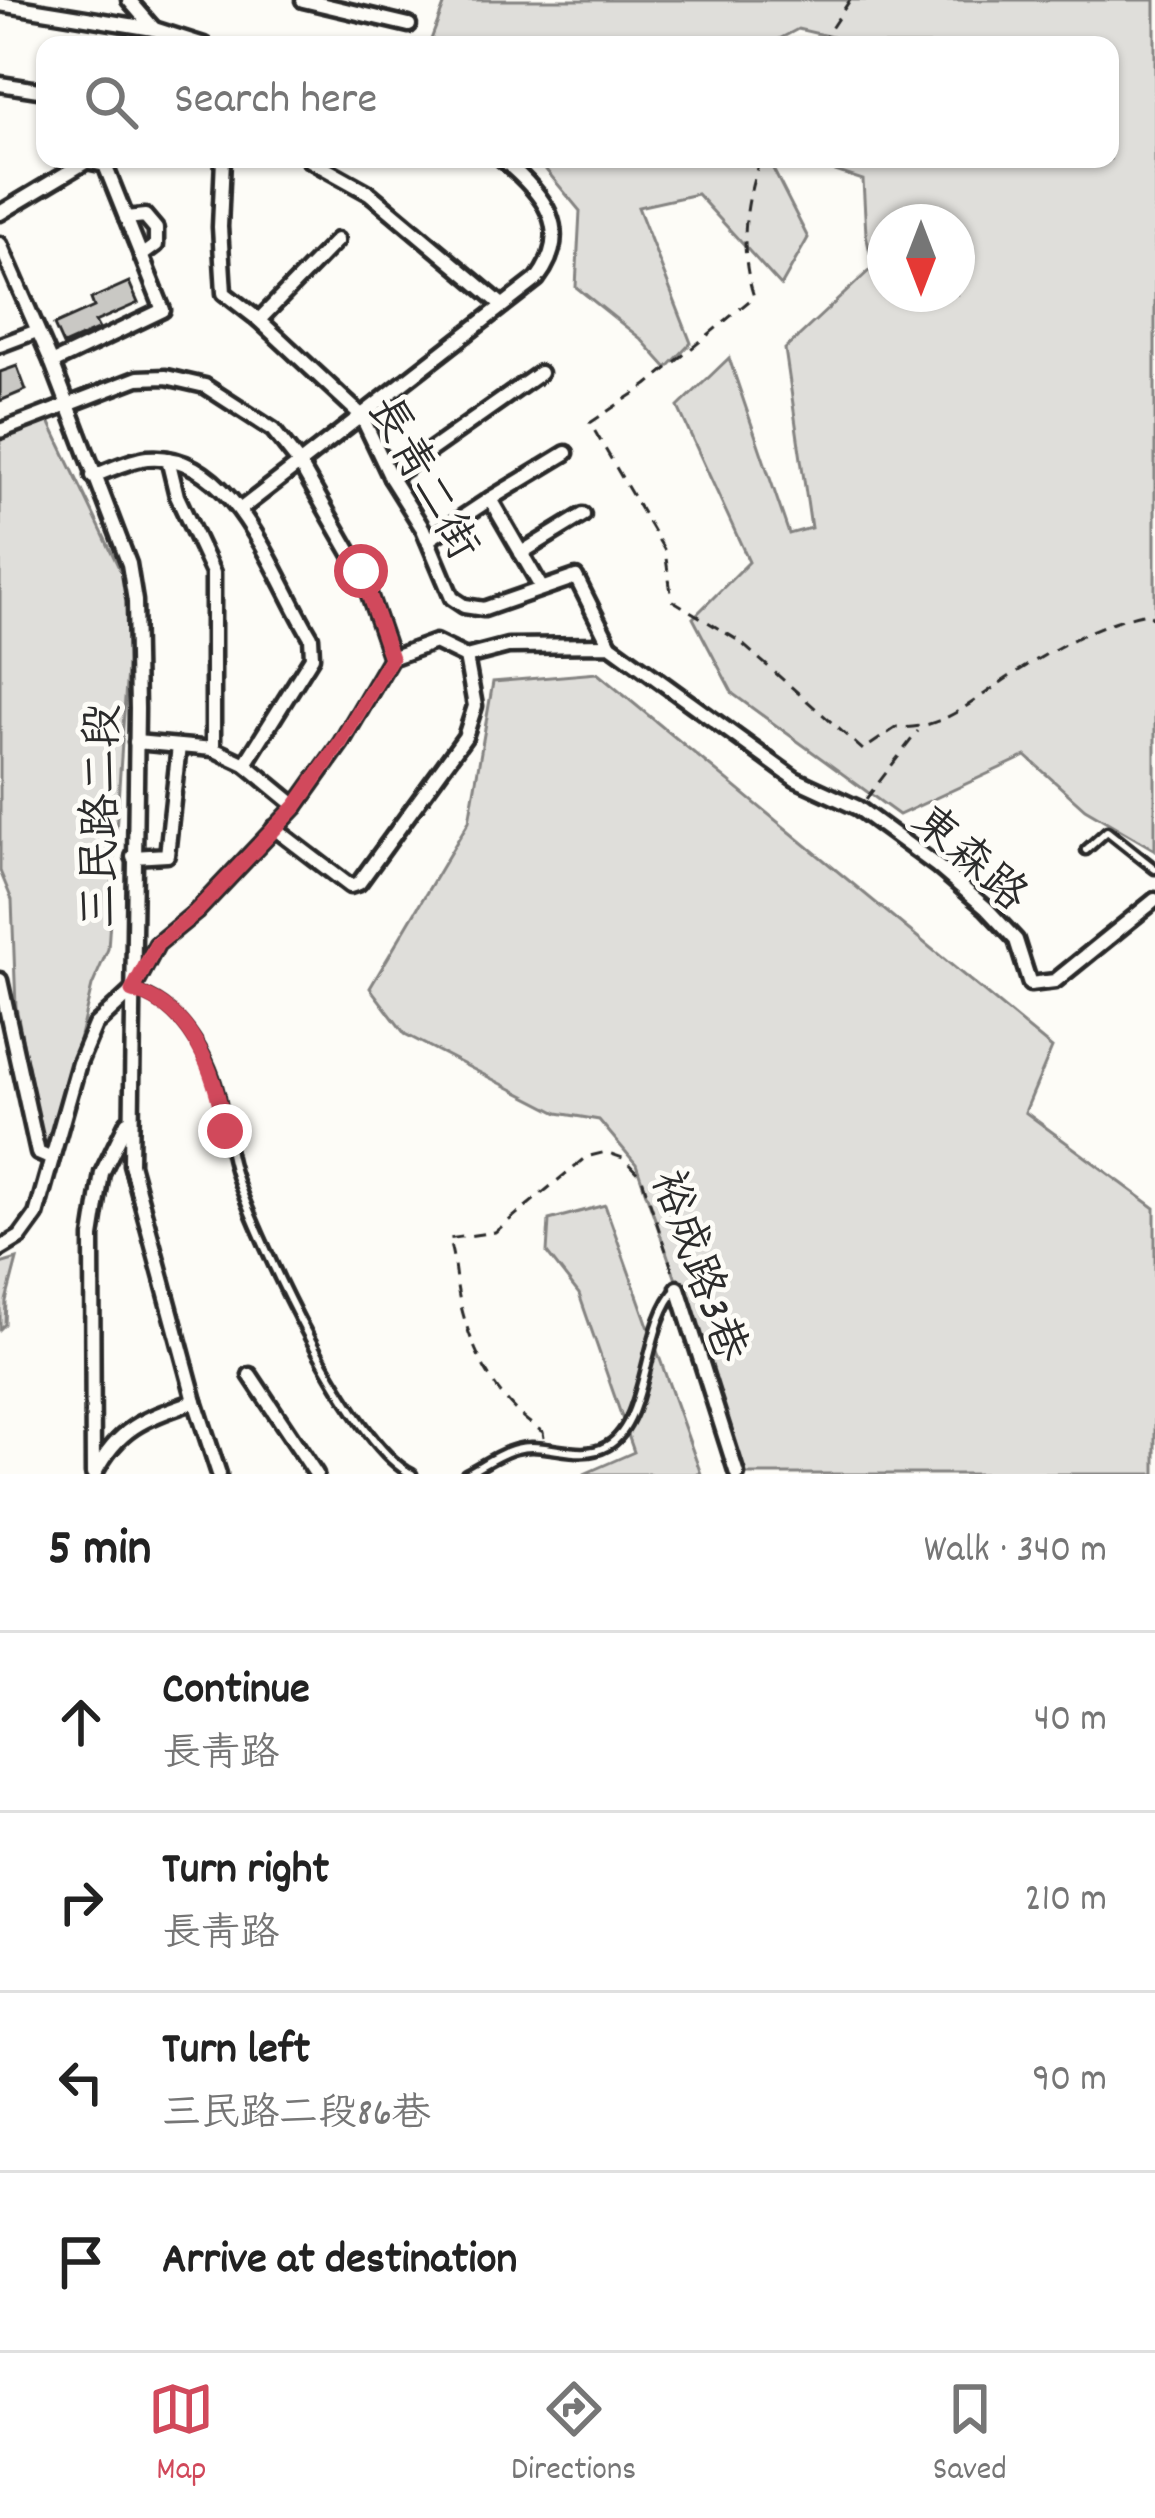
<!DOCTYPE html>
<html lang="en">
<head>
<meta charset="utf-8">
<style>
	body { margin:0; font-family:Dekko,"LXGW WenKai TC",sans-serif; background:#f6f6f6; color:#222 }
	.compass { position:absolute; left:867px; top:204px; width:108px; height:108px; border-radius:50%; background:#fff; box-shadow:0 3px 9px #0004; rotate:180deg }
	.stop { position:absolute; width:36px; height:36px; margin:-27px; border:9px solid #d1495b; border-radius:50%; background:#fff }
	.stop.end { background:#d1495b; border-color:#fff; box-shadow:0 3px 12px #0008 }
	.list { margin:0; padding:0; list-style:none }
	h2 { display:flex; justify-content:space-between; align-items:center; height:156px; margin:0; padding:0 48px; font-size:51px }
	h2 small { font-size:39px; font-weight:400; color:#767676 }
	.list li { display:grid; grid-template-columns:78px 1fr auto; gap:36px; align-items:center; box-sizing:border-box; height:180px; padding:0 48px; border-top:3px solid #e0e0e0 }
	.list b { display:block; font-size:45px; white-space:nowrap }
	.list p { margin:0; font-size:39px; white-space:nowrap; color:#767676 }
	.list em { font-size:39px; font-style:normal; color:#767676 }
	.icon { flex:none; width:66px; height:66px; fill:none; stroke:currentColor; stroke-width:2; stroke-linecap:round; stroke-linejoin:round }
	.map { position:relative; flex:none; width:1155px; height:1474px; overflow:hidden }
	.search { position:absolute; background:#fff; box-shadow:0 3px 9px #0004; left:36px; right:36px; top:36px; height:132px; display:flex; align-items:center; gap:30px; box-sizing:border-box; padding:0 42px; border-radius:24px; color:#767676; font-size:45px }
	.sheet { height:876px; background:#fff }
	nav { display:flex; justify-content:space-around; align-items:center; box-sizing:border-box; height:168px; border-top:3px solid #e0e0e0; background:#fff; font-size:33px; color:#767676 }
	nav a { display:grid; justify-items:center; gap:6px }
	nav .on { color:#d1495b }
	.map>svg:first-child { display:block }
	.green { fill:#dfdeda; stroke:#858482; stroke-width:3; fill-rule:evenodd }
	.building { fill:#c9c8c4; stroke:#2b2b2b; stroke-width:3 }
	.lines { fill:none; stroke-linecap:round; stroke-linejoin:round }
	.lane-casing { stroke:#2b2b2b; stroke-width:15 }
	.street-casing { stroke:#2b2b2b; stroke-width:21 }
	.path { stroke:#2b2b2b; stroke-width:3; stroke-dasharray:12 9; stroke-linecap:butt }
	.lane { stroke:#fdfcf7; stroke-width:6 }
	.street { stroke:#fdfcf7; stroke-width:12 }
	.route { stroke:#d1495b; stroke-width:15 }
	.labels { text-anchor:middle; stroke-width:10; stroke-linejoin:round; paint-order:stroke }
	.street-label { font-size:45px; fill:#2b2b2b; stroke:#fdfcf7 }
</style>
</head>
<body>
<div class="map">
<svg width="1155" height="1474" viewBox="0 0 1155 1474">
	<rect width="100%" height="100%" fill="#fdfcf7"/>
	<filter id="ink" filterUnits="userSpaceOnUse"><feTurbulence type="fractalNoise" baseFrequency=".00833" numOctaves="2"/><feDisplacementMap in="SourceGraphic" scale="24" xChannelSelector="R" yChannelSelector="G"/><feConvolveMatrix kernelMatrix="1 2 1 2 8 2 1 2 1" color-interpolation-filters="sRGB"/></filter>
	<g filter="url(#ink)">
		<g class="green">
			<path d="M 446,0 L 1155,0 L 1155,850 L 1085,809 L 1026,756 L 899,815 L 733,694 L 693,618 L 749,562 L 678,407 L 729,358 L 789,534 L 811,528 L 785,349 L 873,267 L 866,234 L 863,180 L 826,168 L 820,159 L 1110,159 L 1110,45 L 831,45 L 832,37 L 798,29 L 768,45 L 429,45 ZM 885,222 L 957,222 L 957,294 L 885,294 Z"/>
			<path d="M 537,159 L 768,159 L 808,238 L 781,286 L 697,194 L 638,207 L 691,343 L 667,368 L 640,338 L 576,287 L 580,211 Z"/>
			<path d="M 47,417 L 132,595 L 108,949 L 92,986 L 71,1073 L 45,1152 L 16,1007 L 12,900 L 0,871 L 0,433 Z"/>
			<path d="M 597,673 L 1052,1048 L 1025,1112 L 1155,1208 L 1155,1474 L 743,1474 L 636,1164 L 599,1120 L 558,1113 L 405,1034 L 370,988 L 469,821 L 493,682 Z"/>
			<path d="M 605,1205 L 701,1474 L 584,1474 L 634,1452 L 579,1294 L 547,1253 L 549,1220 Z"/>
			<path d="M 17,1259 L 6,1301 L 5,1324 L 0,1329 L 0,1264 Z"/>
		</g>
		<g class="building">
			<path d="M 129,282 L 138,303 L 95,322 L 99,329 L 63,345 L 54,325 L 94,307 L 91,299 Z"/>
			<path d="M 17,366 L 26,390 L 0,401 L 0,372 Z"/>
		</g>
		<g class="lines">
			<g class="lane-casing">
				<g id="lane">
					<path d="M 1086,850 L 1107,831 L 1155,869"/>
					<path d="M 136,992 C 178,1002 209,1054 219,1094 C 225,1121 227,1149 236,1176 C 258,1241 353,1447 412,1474"/>
					<path d="M 466,1474 C 482,1466 499,1453 516,1449 C 546,1441 579,1462 607,1446 C 650,1422 643,1321 678,1288"/>
				</g>
			</g>
			<g class="street-casing">
				<g id="street">
					<path d="M 129,0 L 154,29"/>
					<path d="M 303,0 L 409,25"/>
					<path d="M 0,4 L 154,29 L 204,45"/>
					<path d="M 0,84 L 45,91"/>
					<path d="M 223,159 L 220,227 L 224,293 L 259,320"/>
					<path d="M 308,159 L 369,193 L 501,304"/>
					<path d="M 0,213 L 87,161 L 105,165 L 163,310 L 52,363"/>
					<path d="M 126,218 L 145,216 L 156,229 L 156,245 L 141,256"/>
					<path d="M 337,240 L 259,320 L 361,415 L 391,478 L 423,529 L 452,598 L 464,606 L 484,609 L 576,577 L 610,645"/>
					<path d="M 0,244 L 52,363 L 129,564 L 135,601 L 137,709 L 131,1164 L 195,1401 L 219,1474"/>
					<path d="M 0,345 L 37,331"/>
					<path d="M 0,431 L 138,378 L 166,377 L 205,386 L 273,430 L 299,463 L 361,571 L 391,658"/>
					<path d="M 168,459 L 177,496 L 213,573 L 213,749"/>
					<path d="M 93,476 C 110,470 130,460 147,458 C 234,450 275,579 311,637 L 312,657 L 245,764"/>
					<path d="M 391,478 L 540,373"/>
					<path d="M 490,499 L 566,453"/>
					<path d="M 241,509 L 537,279 C 574,230 544,194 502,159"/>
					<path d="M 428,540 L 490,499 L 541,587"/>
					<path d="M 521,553 L 583,515"/>
					<path d="M 136,742 L 213,749 L 245,764 L 296,806"/>
					<path d="M 274,828 L 350,886 L 359,883 L 465,737 L 475,706 L 466,657"/>
					<path d="M 133,857 L 167,855 L 179,746"/>
					<path d="M 0,980 L 38,1153 L 52,1159"/>
					<path d="M 0,1249 L 20,1237 L 36,1215 L 79,1063 L 95,1025 L 132,991 L 157,944 L 196,912 L 296,806 L 341,743 L 391,658 L 435,642 L 466,657 L 508,646 L 610,645 L 795,779 L 858,808 L 937,866 L 986,908 L 1016,940 L 1030,984 L 1055,981 L 1155,900"/>
					<path d="M 678,1288 L 737,1474"/>
					<path d="M 250,1375 L 316,1474"/>
					<path d="M 95,1473 C 119,1426 147,1418 195,1401"/>
					<path d="M 93,1474 L 92,1237 L 102,1173 L 127,1122"/>
				</g>
			</g>
			<g class="path">
				<path d="M 820,45 L 850,0"/>
				<path d="M 760,159 C 744,206 739,250 754,297 L 647,385 L 590,423 L 665,551 L 672,600 L 739,641 L 863,750 L 897,727 C 945,732 981,693 1020,670 C 1059,646 1102,621 1148,613 L 1155,621"/>
				<path d="M 866,799 L 918,731"/>
				<path d="M 544,1438 L 543,1432 C 494,1402 466,1342 457,1286 C 454,1269 454,1254 448,1239 L 495,1232 L 586,1157 L 606,1152 L 623,1158 L 642,1178 L 675,1278"/>
			</g>
			<use href="#lane" class="lane"/>
			<use href="#street" class="street"/>
		</g>
	</g>
	<g class="lines" filter="url(#ink)">
		<path class="route" d="M 225,1131 C 216,1075 193,1006 132,991 L 157,944 L 196,912 L 296,806 L 340,743 L 391,658 L 361,571"/>
	</g>
	<g class="labels">
		<g class="street-label">
			<text transform="translate(426 476) rotate(61)" y="16">長青二街</text>
			<text transform="translate(98 816) rotate(-89)" y="16">三民路二段</text>
			<text transform="translate(972 856) rotate(41)" y="16">東森路</text>
			<text transform="translate(702 1265) rotate(70)" y="16">裕成路3巷</text>
		</g>
	</g>
</svg>
<svg class="compass" viewBox="-18 -18 36 36"><path d="M0-13l5 13h-10z" fill="#e53935"/><path d="M0 13l5-13h-10z" fill="#767676"/></svg>
<div class="stop" style="left:361px;top:571px"></div>
<div class="stop end" style="left:225px;top:1131px"></div>
<div class="search"><svg class="icon" aria-label="search" viewBox="0 0 24 24"><circle cx="10" cy="10" r="6"/><path d="M15 15l6 6"/></svg>Search here</div>
</div>
<section class="sheet">
<h2>5 min<small>Walk · 340 m</small></h2>
<ul class="list">
<li><svg class="icon" aria-label="ahead" viewBox="0 0 24 24"><path d="M12 20V5M6 11l6-6 6 6"/></svg><div><b>Continue</b><p>長青路</p></div><em>40 m</em></li>
<li><svg class="icon" aria-label="right" viewBox="0 0 24 24"><path d="M7 20v-9h11M14 6l5 5-5 5"/></svg><div><b>Turn right</b><p>長青路</p></div><em>210 m</em></li>
<li><svg class="icon" aria-label="left" viewBox="0 0 24 24"><path d="M17 20v-9H6M10 6l-5 5 5 5"/></svg><div><b>Turn left</b><p>三民路二段86巷</p></div><em>90 m</em></li>
<li><svg class="icon" aria-label="arrive" viewBox="0 0 24 24"><path d="M6 21V4h12l-3 4 3 4H6"/></svg><div><b>Arrive at destination</b></div></li>
</ul>
</section>
<nav>
<a class="on"><svg class="icon" aria-label="map" viewBox="0 0 24 24"><path d="M3 6l6-2 6 2 6-2v14l-6 2-6-2-6 2zM9 4v14M15 6v14"/></svg>Map</a>
<a><svg class="icon" aria-label="directions" viewBox="0 0 24 24"><path d="M12 3l9 9-9 9-9-9zM9 14v-3h6M13 9l2 2-2 2"/></svg>Directions</a>
<a><svg class="icon" aria-label="saved" viewBox="0 0 24 24"><path d="M7 4h10v16l-5-4-5 4z"/></svg>Saved</a>
</nav>
</body>
</html>
